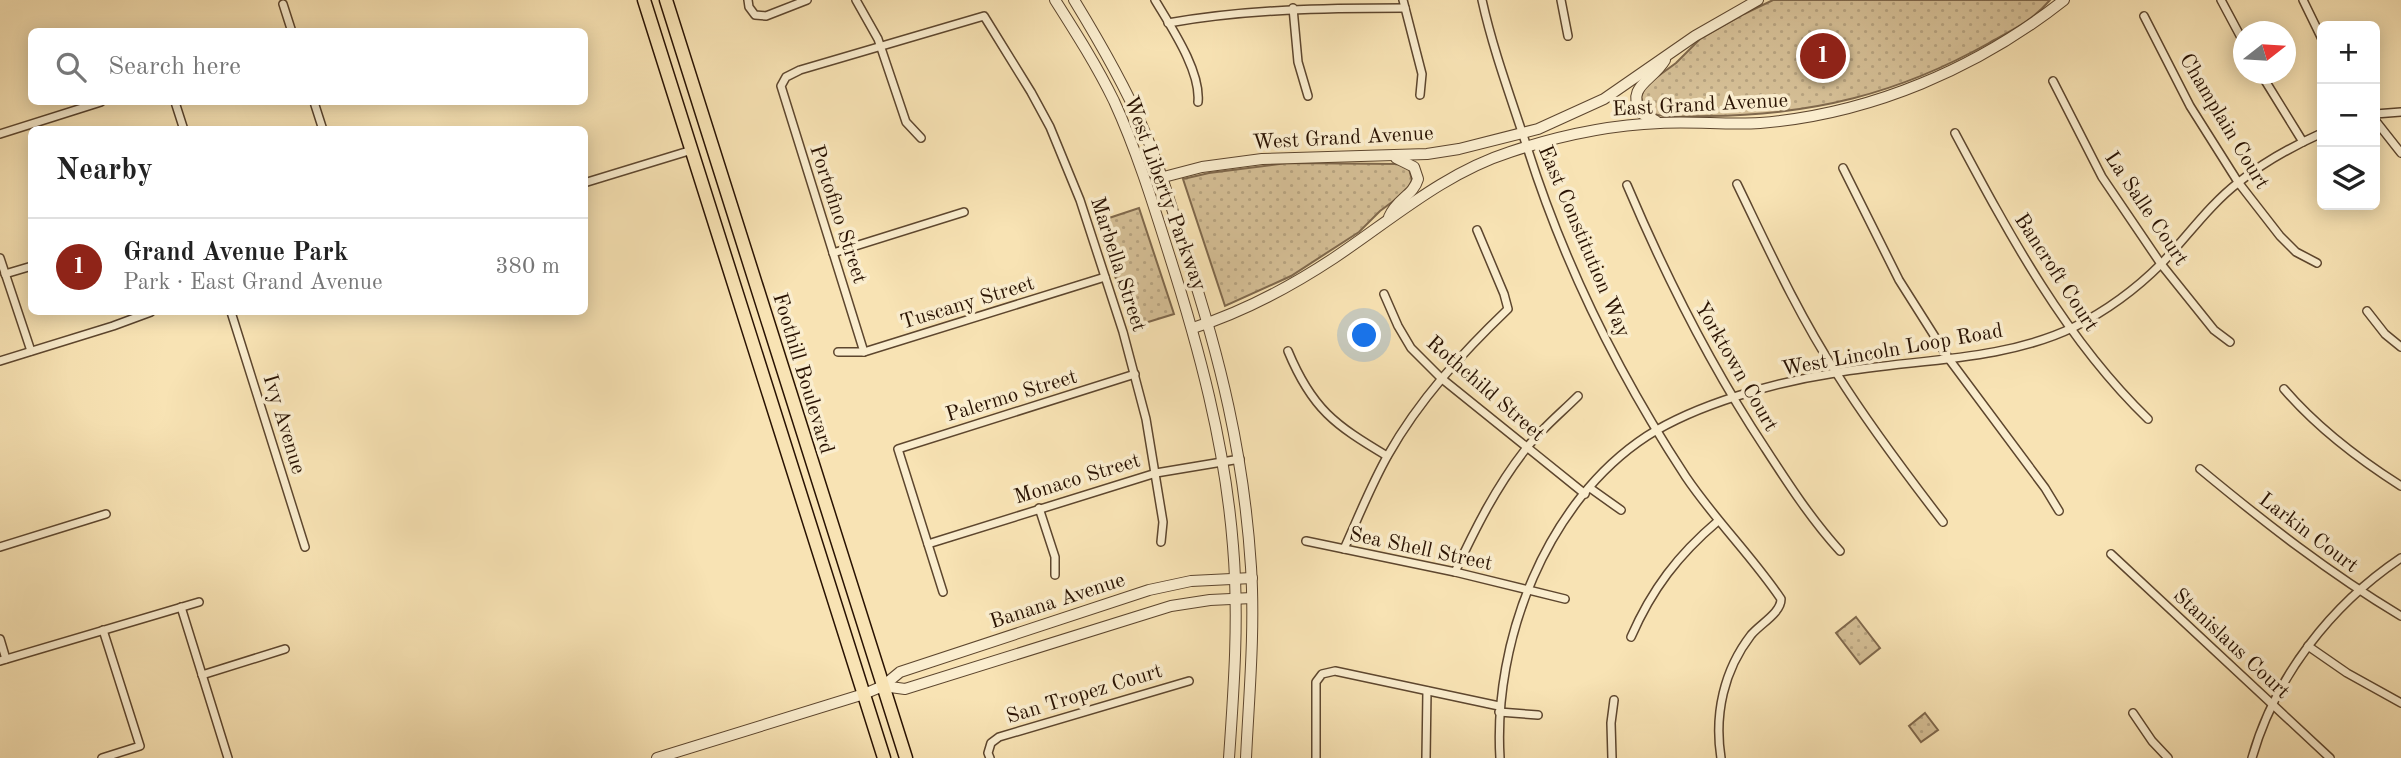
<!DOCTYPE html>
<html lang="en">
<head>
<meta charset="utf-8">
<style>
	body { margin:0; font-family:"Old Standard TT",serif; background:#f2f2f2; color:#222 }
	.controls { position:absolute; right:21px; top:21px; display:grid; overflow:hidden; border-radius:10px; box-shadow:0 4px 18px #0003 }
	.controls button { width:63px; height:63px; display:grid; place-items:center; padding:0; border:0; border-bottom:2px solid #e0e0e0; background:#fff; color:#222; font:35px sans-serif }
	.compass { position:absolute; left:2233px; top:21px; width:63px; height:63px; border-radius:50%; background:#fff; box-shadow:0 4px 18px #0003; rotate:73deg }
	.you { position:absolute; left:1365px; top:336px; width:24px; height:24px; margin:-18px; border:5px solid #fff; border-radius:50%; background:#1a73e8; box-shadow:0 0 0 10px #1a73e833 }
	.badge { display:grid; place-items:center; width:46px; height:46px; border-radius:50%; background:#8f2418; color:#fff; font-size:23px; font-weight:700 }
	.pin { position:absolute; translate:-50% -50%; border:4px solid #fff; box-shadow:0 2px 7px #0006 }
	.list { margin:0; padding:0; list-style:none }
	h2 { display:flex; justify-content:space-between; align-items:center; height:91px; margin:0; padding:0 28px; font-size:30px }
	h2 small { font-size:23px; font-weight:400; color:#767676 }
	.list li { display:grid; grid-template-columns:46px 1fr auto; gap:21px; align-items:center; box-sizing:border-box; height:98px; padding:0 28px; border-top:2px solid #e0e0e0 }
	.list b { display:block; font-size:26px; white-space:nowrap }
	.list p { margin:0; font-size:23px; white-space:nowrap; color:#767676 }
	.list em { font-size:23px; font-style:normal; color:#767676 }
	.icon { flex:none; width:38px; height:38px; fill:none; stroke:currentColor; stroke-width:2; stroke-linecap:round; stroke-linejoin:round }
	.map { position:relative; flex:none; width:2401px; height:758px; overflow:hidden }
	.search { position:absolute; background:#fff; box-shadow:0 4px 18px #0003; left:28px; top:28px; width:560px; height:77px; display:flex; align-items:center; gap:18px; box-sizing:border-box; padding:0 24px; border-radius:10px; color:#767676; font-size:26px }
	.panel { position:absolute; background:#fff; box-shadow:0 4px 18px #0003; left:28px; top:126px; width:560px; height:189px; border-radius:10px }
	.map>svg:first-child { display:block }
	.park { fill:url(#park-dots); stroke:#7f684c; stroke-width:2 }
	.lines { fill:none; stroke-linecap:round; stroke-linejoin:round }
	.minor-casing { stroke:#5d462e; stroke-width:10 }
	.tertiary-casing { stroke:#5d462e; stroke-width:12 }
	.primary-casing { stroke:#291202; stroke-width:15 }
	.minor { stroke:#faedce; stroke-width:7 }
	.tertiary { stroke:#faedce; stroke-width:10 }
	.primary { stroke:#f8e3b4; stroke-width:12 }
	.labels { text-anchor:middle; stroke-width:7; stroke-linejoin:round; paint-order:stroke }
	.street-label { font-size:21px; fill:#291202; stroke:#faedce }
</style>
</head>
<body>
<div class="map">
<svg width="2401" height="758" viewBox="0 0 2401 758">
	<defs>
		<pattern id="park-dots" width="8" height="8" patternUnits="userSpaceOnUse" patternTransform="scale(1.75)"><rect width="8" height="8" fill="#d5bf96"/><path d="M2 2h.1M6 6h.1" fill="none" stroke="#b7a380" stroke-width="1.8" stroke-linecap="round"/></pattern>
	</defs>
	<rect width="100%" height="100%" fill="#f8e3b4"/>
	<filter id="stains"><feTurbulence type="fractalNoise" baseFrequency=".00286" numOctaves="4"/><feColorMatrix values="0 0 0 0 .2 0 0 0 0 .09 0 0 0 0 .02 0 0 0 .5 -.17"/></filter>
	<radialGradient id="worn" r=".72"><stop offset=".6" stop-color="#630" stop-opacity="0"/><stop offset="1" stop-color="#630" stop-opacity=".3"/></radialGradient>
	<g class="park">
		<path d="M 1773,0 L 2050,0 C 2031,22 2014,29 1989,43 C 1898,94 1812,115 1708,116 C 1689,116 1660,121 1645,109 L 1641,97 L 1646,85 L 1676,63 L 1700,39 L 1744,14 Z"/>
		<path d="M 1287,163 L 1399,164 L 1409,169 L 1412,180 L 1407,191 L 1380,211 L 1359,232 L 1291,276 L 1225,306 L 1183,179 L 1209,173 Z"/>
		<path d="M 1139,208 L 1174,314 L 1132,327 L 1097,222 Z"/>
		<path d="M 1856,617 L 1880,648 L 1860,664 L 1836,633 Z"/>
		<path d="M 1925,713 L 1938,730 L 1921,742 L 1909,726 Z"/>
	</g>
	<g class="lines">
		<g class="minor-casing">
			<g id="minor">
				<path d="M 748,0 L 749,7 L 755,15 L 766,16 L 807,0"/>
				<path d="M 856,0 L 878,39 L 906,122 L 921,138"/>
				<path d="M 1155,0 C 1171,27 1201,71 1198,102"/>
				<path d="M 1403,0 L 1422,74 L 1420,95"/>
				<path d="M 1482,0 C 1493,50 1511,98 1527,147 C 1564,264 1619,375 1686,477 C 1715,520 1752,556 1781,599 C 1781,613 1760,624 1751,635 C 1724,670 1714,714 1721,758"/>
				<path d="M 1561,0 L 1568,36"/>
				<path d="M 2221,0 L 2244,43"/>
				<path d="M 2303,0 L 2322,39"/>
				<path d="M 283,4 L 292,32"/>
				<path d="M 1293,8 L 1298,62 L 1308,96"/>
				<path d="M 2144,16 L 2190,106 L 2238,182 L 2280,236 L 2296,252 L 2317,263"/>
				<path d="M 1168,23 C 1248,9 1325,8 1405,8"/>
				<path d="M 2261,74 L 2303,142"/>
				<path d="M 2053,81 L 2102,177 L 2161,264 L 2214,330 L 2230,342"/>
				<path d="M 175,102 L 184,130"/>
				<path d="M 314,102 L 323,130"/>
				<path d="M 2375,114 L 2401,112"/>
				<path d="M 2375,120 L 2401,153"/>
				<path d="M 1955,133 C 2009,234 2065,339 2148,419"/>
				<path d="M 0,134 L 101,102"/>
				<path d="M 1843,168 L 1899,280 L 1949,359 L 2045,488 L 2059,511"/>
				<path d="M 584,183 L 692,150"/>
				<path d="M 1737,184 C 1768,248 1798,314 1837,374 C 1869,425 1906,474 1943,522"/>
				<path d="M 1627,185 C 1666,277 1710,365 1765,448 C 1789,485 1811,519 1840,551"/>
				<path d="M 833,253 L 964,212"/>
				<path d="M 0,258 L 31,351"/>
				<path d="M 5,274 L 32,266"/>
				<path d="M 1384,294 L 1398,326 L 1411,348 L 1441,378 L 1585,494"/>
				<path d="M 2367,311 L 2385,334 L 2401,347"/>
				<path d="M 231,312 L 305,547"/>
				<path d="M 1288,351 C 1312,409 1335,425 1387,456"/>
				<path d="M 838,352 L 864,352 L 1105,277"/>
				<path d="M 864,352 L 781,86 L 786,77 L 800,70 L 984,16 L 1031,92 L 1050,127 L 1080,200 L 1123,332 L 1146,419 L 1163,522 L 1161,542"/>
				<path d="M 0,361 L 113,326 L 151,312"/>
				<path d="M 2284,389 C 2315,425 2360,460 2401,486"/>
				<path d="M 2200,469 C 2264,522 2329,573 2401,616"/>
				<path d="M 1590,488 L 1621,510"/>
				<path d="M 1039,508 L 1055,557 L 1055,575"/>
				<path d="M 1306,541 L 1455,572 L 1565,599"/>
				<path d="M 928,544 L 1156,473 L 1240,459"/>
				<path d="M 0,547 L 106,514"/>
				<path d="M 1344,549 C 1358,518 1371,485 1388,455 C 1419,400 1462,353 1508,309 L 1504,294 L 1477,230"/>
				<path d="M 2111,554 L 2330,758"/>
				<path d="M 1455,572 C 1475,529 1496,487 1525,450 C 1540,430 1561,413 1578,396"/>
				<path d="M 943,592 L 898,449 L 1135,374"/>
				<path d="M 181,607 L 228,758"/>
				<path d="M 1631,637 C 1652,589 1678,555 1718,521"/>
				<path d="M 0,639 L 6,659"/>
				<path d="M 2308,646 L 2347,673 L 2401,703"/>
				<path d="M 0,661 L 199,602"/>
				<path d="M 202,675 L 285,649"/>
				<path d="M 1499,712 L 1538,715"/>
				<path d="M 2133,713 L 2152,741 L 2168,758"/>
				<path d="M 102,758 L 140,746 L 103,630"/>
				<path d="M 990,758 L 988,753 L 991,743 L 999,737 L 1189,681"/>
				<path d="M 1316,758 L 1316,682 L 1322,674 L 1335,671 L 1499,706"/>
				<path d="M 1426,758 L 1427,691"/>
				<path d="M 1500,758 C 1493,641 1546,502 1647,436 C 1697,404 1776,382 1835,373 C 1912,359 2002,362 2074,327 C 2106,311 2135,290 2161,264 C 2187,237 2209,205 2239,182 C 2264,162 2293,146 2322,133"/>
				<path d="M 1612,758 L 1611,723 L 1614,700"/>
				<path d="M 2252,758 C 2275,677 2331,605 2401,558"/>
			</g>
		</g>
		<g class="tertiary-casing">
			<g id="tertiary">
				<path d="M 1055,0 C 1076,33 1097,66 1114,101 C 1136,149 1152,200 1168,251 C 1199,348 1225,444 1233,546 C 1239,616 1234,687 1229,758"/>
				<path d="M 1074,0 C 1099,41 1123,82 1142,126 C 1160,166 1172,209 1185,251 C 1220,356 1244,456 1251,567 C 1255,631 1249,695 1246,758"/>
				<path d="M 1656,121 L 1641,113 C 1625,86 1653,81 1665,60"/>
				<path d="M 1156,179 L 1202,167 L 1262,159 L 1427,154 L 1459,149 L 1538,129 L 1604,99 L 1695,36 L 1758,0"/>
				<path d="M 1389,217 C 1397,198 1413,196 1418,179 L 1414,167 L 1396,158"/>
				<path d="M 1193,328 C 1243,312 1290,287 1334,258 C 1391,220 1444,173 1510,152 C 1558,136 1609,125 1660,123 C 1693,121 1727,125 1760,123 C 1871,114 1978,68 2064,0"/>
				<path d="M 883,686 L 905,689 L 1171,606 L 1210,600 L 1252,598"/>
				<path d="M 657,758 L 864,694 L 883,686 L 900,672 L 1149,590 L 1191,581 L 1252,578"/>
			</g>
		</g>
		<g class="primary-casing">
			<g id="primary">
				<path d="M 644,0 L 884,758"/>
				<path d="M 666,0 L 906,758"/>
			</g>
		</g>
		<use href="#minor" class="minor"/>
		<use href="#tertiary" class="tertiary"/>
		<use href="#primary" class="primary"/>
	</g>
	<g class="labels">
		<g class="street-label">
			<text transform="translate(1700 104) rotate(-3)" y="7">East Grand Avenue</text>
			<text transform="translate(2225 121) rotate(59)" y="7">Champlain Court</text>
			<text transform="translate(1343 137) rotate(-3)" y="7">West Grand Avenue</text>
			<text transform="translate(1166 193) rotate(70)" y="7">West Liberty Parkway</text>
			<text transform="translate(2147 208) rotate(56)" y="7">La Salle Court</text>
			<text transform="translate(839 214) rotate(72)" y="7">Portofino Street</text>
			<text transform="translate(1585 241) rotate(67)" y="7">East Constitution Way</text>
			<text transform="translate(1119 264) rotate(72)" y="7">Marbella Street</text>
			<text transform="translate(2057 272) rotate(57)" y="7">Bancroft Court</text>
			<text transform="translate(967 302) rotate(-17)" y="7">Tuscany Street</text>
			<text transform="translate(1892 349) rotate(-10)" y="7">West Lincoln Loop Road</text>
			<text transform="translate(1737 366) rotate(60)" y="7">Yorktown Court</text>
			<text transform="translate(804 373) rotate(73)" y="7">Foothill Boulevard</text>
			<text transform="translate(1486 388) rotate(41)" y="7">Rothchild Street</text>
			<text transform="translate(1011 395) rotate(-17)" y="7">Palermo Street</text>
			<text transform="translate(285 424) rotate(73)" y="7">Ivy Avenue</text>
			<text transform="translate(1077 478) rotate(-17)" y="7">Monaco Street</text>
			<text transform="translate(2309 532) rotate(37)" y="7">Larkin Court</text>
			<text transform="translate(1421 548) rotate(12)" y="7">Sea Shell Street</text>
			<text transform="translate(1057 600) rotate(-18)" y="7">Banana Avenue</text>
			<text transform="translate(2232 643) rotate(43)" y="7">Stanislaus Court</text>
			<text transform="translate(1084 693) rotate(-17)" y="7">San Tropez Court</text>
		</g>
	</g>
	<rect width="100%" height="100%" filter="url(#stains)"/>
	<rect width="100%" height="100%" fill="url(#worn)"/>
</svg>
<div class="controls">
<button>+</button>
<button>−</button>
<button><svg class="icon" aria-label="layers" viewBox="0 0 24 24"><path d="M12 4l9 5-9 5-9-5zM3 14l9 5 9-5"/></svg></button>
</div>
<svg class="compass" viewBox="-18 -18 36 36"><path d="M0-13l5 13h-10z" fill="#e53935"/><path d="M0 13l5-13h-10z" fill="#767676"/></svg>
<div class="you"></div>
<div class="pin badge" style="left:1823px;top:56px">1</div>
<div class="search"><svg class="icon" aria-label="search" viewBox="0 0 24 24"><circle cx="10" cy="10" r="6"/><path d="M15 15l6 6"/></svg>Search here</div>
<section class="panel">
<h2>Nearby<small></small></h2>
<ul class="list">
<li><span class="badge">1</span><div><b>Grand Avenue Park</b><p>Park · East Grand Avenue</p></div><em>380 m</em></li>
</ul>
</section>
</div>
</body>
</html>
